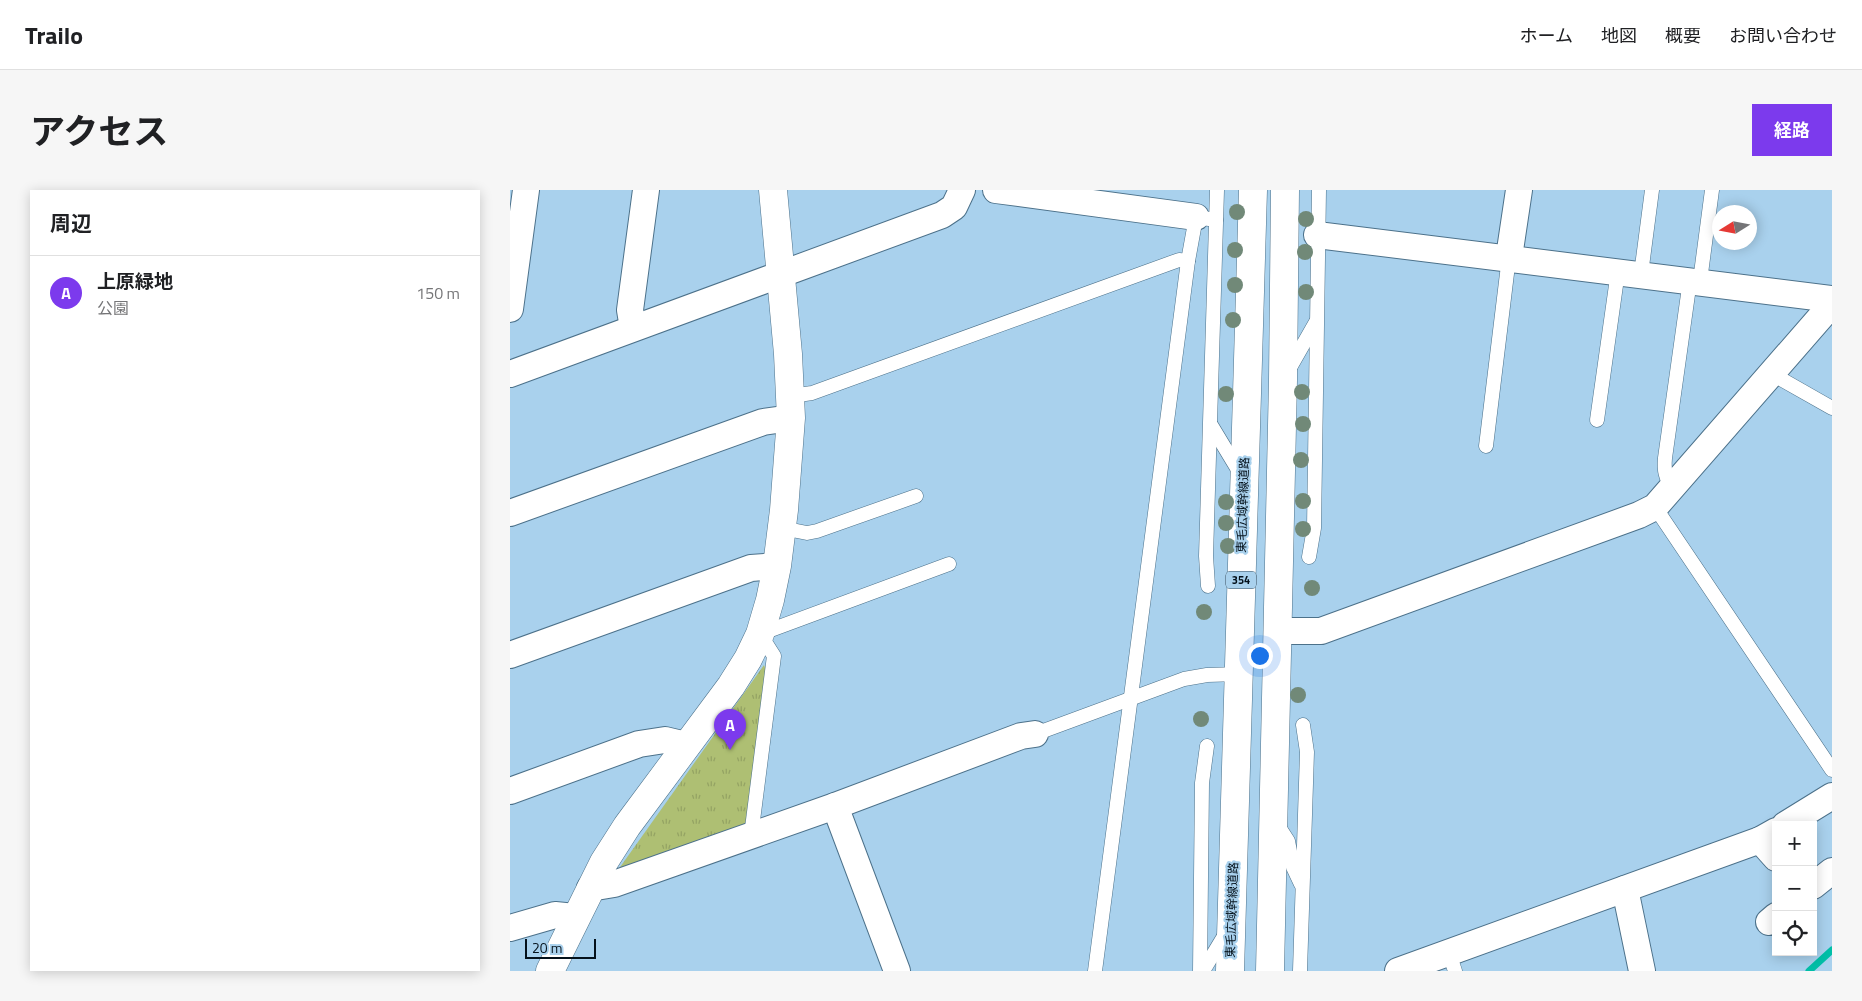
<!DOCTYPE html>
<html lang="ja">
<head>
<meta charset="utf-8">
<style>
	body { margin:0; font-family:"Titillium Web","Noto Sans JP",sans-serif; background:#f6f6f6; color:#202124 }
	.controls { position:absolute; right:15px; bottom:15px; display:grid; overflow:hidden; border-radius:0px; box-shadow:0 2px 12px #0003 }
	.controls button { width:45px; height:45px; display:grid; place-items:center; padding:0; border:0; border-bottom:1px solid #e0e0e0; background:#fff; color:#202124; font:25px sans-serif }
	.compass { position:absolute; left:1202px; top:15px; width:45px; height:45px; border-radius:50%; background:#fff; box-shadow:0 2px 12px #0003; rotate:259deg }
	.scale { position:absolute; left:15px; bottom:12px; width:71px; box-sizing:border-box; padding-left:5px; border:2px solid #04111b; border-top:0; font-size:14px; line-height:18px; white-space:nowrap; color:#04111b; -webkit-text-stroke:4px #a9d1ed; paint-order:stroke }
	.you { position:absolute; left:749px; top:465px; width:18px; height:18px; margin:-12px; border:4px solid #fff; border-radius:50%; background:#1a73e8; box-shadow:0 0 0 8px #1a73e833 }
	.badge { display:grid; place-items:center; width:32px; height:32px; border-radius:50%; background:#7c3aed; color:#fff; font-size:16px; font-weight:700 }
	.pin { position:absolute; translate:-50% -41px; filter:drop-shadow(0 1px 2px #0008) }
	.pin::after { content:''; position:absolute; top:26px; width:18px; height:15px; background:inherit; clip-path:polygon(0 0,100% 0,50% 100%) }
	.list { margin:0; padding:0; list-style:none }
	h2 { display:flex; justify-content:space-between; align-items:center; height:65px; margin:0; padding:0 20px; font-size:21px }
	h2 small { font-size:16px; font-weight:400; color:#757577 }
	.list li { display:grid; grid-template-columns:32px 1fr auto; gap:15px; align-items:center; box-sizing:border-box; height:75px; padding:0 20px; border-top:1px solid #e0e0e0 }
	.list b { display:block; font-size:19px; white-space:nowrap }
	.list p { margin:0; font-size:16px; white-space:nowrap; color:#757577 }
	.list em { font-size:16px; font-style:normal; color:#757577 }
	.icon { flex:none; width:28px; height:28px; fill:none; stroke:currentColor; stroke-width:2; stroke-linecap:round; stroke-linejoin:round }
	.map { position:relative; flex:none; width:1322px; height:781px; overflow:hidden; border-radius:0px }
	header { display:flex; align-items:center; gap:30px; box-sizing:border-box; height:70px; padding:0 25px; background:#fff; border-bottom:1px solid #e0e0e0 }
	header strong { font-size:24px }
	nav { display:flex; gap:28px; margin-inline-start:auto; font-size:18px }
	.intro { display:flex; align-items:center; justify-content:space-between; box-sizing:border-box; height:120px; padding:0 30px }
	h1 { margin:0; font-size:35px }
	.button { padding:12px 22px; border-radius:0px; background:#7c3aed; color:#fff; font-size:18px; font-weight:700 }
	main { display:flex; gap:30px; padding:0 30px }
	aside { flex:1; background:#fff; border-radius:0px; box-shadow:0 2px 12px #0003 }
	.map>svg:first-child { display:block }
	.grass { fill:url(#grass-tufts) }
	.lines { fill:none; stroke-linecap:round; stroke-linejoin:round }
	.stream { stroke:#00bfa7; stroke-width:7 }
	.lane-casing { stroke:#4c718a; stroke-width:15 }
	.street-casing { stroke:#4c718a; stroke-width:28 }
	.secondary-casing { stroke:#4c718a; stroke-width:29 }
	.highway-casing { stroke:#4c718a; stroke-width:29 }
	.lane { stroke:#fff; stroke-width:14 }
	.street { stroke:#fff; stroke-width:26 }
	.secondary { stroke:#fff; stroke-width:28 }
	.highway { stroke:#fff; stroke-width:28 }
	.tree { fill:#718978 }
	.labels { text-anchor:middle; stroke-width:4.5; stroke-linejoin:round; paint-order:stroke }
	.shield { fill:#a9d1ed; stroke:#364b5a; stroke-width:1 }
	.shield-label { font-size:11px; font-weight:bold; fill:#04111b }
	.street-label { font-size:12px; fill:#04111b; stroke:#a9d1ed }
</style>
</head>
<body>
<header>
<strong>Trailo</strong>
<nav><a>ホーム</a><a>地図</a><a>概要</a><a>お問い合わせ</a></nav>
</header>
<div class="intro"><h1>アクセス</h1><a class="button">経路</a></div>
<main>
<aside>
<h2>周辺<small></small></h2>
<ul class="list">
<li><span class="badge">A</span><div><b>上原緑地</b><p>公園</p></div><em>150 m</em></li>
</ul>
</aside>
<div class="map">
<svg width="1322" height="781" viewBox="0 0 1322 781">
	<defs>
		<pattern id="grass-tufts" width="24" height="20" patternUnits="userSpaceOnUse" patternTransform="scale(1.25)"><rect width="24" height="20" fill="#aebf73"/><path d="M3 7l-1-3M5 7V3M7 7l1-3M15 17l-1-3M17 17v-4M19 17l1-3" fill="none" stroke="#94a363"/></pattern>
	</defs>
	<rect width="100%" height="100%" fill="#a9d1ed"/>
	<path class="grass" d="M 254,475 L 257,483 L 235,637 L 108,680 Z"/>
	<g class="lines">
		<path class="stream" d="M 1299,781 L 1322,760"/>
		<g class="lane-casing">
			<g id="lane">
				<path d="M 1131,84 L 1142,0"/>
				<path d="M 1190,91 L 1202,0"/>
				<path d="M 778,181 L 806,132"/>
				<path d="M 1262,184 L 1322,218"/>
				<path d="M 281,206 L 302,203 L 669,70 L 678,71"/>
				<path d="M 1087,230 L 1108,81"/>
				<path d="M 701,235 L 730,283"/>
				<path d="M 976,256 L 999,67"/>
				<path d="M 1163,298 C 1155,288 1154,280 1155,268 L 1180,90"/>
				<path d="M 1145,317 L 1322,580"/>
				<path d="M 272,338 L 297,343 L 307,341 L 406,306"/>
				<path d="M 799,367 L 804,338 L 809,0"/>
				<path d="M 698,396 L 696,366 L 707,0"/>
				<path d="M 525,544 L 674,489 L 697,485 L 729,484"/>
				<path d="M 767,634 L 778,651 L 783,677 L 791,694"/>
				<path d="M 241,646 L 264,466 L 250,444 L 439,374"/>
				<path d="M 939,763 L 945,781"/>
				<path d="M 585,781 L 678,71 L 686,27 L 706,30"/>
				<path d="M 690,781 L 692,593 L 697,556"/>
				<path d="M 693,781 L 716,743"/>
				<path d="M 790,781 L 797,562 L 793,535"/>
			</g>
		</g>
		<g class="street-casing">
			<g id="street">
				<path d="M 486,0 L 686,27"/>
				<path d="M 807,45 L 1322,109"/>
				<path d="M 999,67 L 1009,0"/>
				<path d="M 0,119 L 16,0"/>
				<path d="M 123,138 L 120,120 L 136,0"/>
				<path d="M 0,184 L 432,25 L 444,17 L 452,0"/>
				<path d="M 0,323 L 253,232 L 281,228"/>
				<path d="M 768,441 L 811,441 L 1129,325 L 1145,317 L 1322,114"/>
				<path d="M 0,465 L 241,378 L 267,376"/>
				<path d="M 0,601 L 129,554 L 155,550 L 176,555"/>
				<path d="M 325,616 L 387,781"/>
				<path d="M 1275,635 L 1322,606"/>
				<path d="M 1250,650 L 1266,668"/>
				<path d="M 1303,696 L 1322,681"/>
				<path d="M 80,698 L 104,694 L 325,616 L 511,546 L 525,544"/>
				<path d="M 1115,699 L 1132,781"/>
				<path d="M 1259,732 L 1266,726"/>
				<path d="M 0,738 L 45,725 L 65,727"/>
				<path d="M 888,781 L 1250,650 L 1266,641"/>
			</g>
		</g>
		<g class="secondary-casing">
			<path id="secondary" d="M 40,781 L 94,672 L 117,636 L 221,496 L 238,469 L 250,444 L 260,410 L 267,376 L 274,320 L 281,228 L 278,164 L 263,0"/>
		</g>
		<g class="highway-casing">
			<g id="highway">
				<path d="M 720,781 L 743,0"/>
				<path d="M 760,781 L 773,190 L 775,0"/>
			</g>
		</g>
		<use href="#lane" class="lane"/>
		<use href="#street" class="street"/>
		<use href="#secondary" class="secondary"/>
		<use href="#highway" class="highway"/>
	</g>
	<g class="tree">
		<circle cx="727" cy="22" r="8"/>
		<circle cx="796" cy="29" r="8"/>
		<circle cx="725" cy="60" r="8"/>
		<circle cx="795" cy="62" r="8"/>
		<circle cx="725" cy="95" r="8"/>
		<circle cx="796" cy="102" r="8"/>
		<circle cx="723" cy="130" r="8"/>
		<circle cx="792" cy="202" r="8"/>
		<circle cx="716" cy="204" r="8"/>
		<circle cx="793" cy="234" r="8"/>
		<circle cx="791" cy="270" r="8"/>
		<circle cx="793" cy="311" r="8"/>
		<circle cx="716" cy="312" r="8"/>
		<circle cx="716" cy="333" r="8"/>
		<circle cx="793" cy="339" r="8"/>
		<circle cx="718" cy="356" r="8"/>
		<circle cx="802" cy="398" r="8"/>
		<circle cx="694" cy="422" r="8"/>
		<circle cx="788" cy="505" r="8"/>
		<circle cx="691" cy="529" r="8"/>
	</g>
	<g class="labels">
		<rect class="shield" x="716" y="381.5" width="30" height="17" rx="4"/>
		<g class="shield-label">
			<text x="731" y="394">354</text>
		</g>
		<g class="street-label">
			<text transform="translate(733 315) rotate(-88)" y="4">東毛広域幹線道路</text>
			<text transform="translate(722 720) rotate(-88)" y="4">東毛広域幹線道路</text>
		</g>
	</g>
</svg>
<div class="controls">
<button>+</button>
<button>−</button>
<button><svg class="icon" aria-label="locate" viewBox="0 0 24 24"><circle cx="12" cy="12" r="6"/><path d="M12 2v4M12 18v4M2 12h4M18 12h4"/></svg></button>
</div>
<svg class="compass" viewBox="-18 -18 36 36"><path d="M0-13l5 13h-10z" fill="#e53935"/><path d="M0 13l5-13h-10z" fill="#757577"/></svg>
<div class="scale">20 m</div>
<div class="you"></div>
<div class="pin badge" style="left:220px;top:560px">A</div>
</div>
</main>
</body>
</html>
